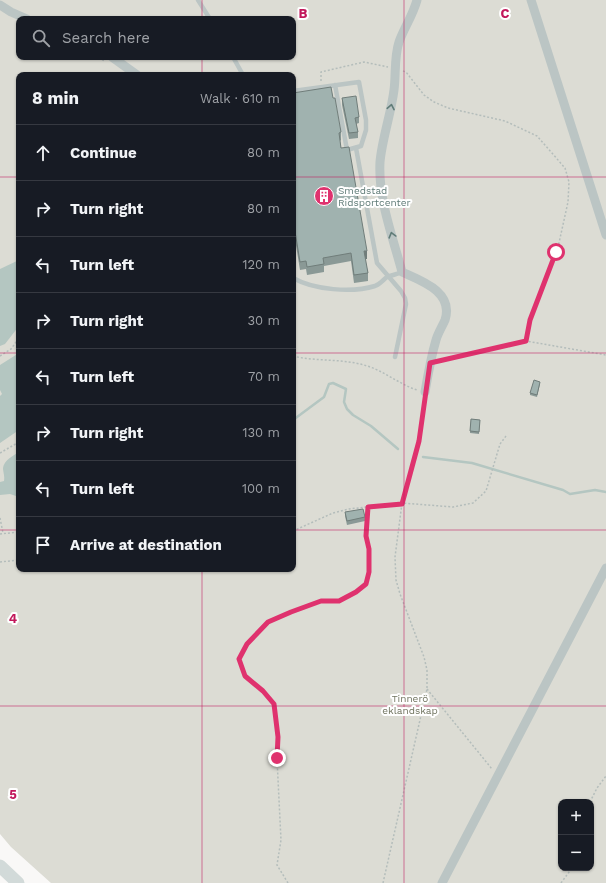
<!DOCTYPE html>
<html lang="en">
<head>
<meta charset="utf-8">
<style>
	body { margin:0; font-family:"Work Sans",sans-serif; background:#20242c; color:#f1f3f6 }
	.controls { position:absolute; right:12px; bottom:12px; display:grid; overflow:hidden; border-radius:8px; box-shadow:0 1px 3px #0004 }
	.controls button { width:36px; height:36px; display:grid; place-items:center; padding:0; border:0; border-bottom:1px solid #363941; background:#171b24; color:#f1f3f6; font:20px sans-serif }
	.stop { position:absolute; width:12px; height:12px; margin:-9px; border:3px solid #df326e; border-radius:50%; background:#fff }
	.stop.end { background:#df326e; border-color:#fff; box-shadow:0 1px 4px #0008 }
	.list { margin:0; padding:0; list-style:none }
	h2 { display:flex; justify-content:space-between; align-items:center; height:52px; margin:0; padding:0 16px; font-size:17px }
	h2 small { font-size:13px; font-weight:400; color:#9ea1a6 }
	.list li { display:grid; grid-template-columns:26px 1fr auto; gap:12px; align-items:center; box-sizing:border-box; height:56px; padding:0 16px; border-top:1px solid #363941 }
	.list b { display:block; font-size:15px; white-space:nowrap }
	.list em { font-size:13px; font-style:normal; color:#9ea1a6 }
	.icon { flex:none; width:22px; height:22px; fill:none; stroke:currentColor; stroke-width:2; stroke-linecap:round; stroke-linejoin:round }
	.map { position:relative; flex:none; width:606px; height:883px; overflow:hidden }
	.search { position:absolute; background:#171b24; box-shadow:0 1px 3px #0004; left:16px; top:16px; width:280px; height:44px; display:flex; align-items:center; gap:10px; box-sizing:border-box; padding:0 14px; border-radius:8px; color:#9ea1a6; font-size:15px }
	.panel { position:absolute; background:#171b24; box-shadow:0 1px 3px #0004; left:16px; top:72px; width:280px; height:500px; border-radius:8px }
	.map>svg:first-child { display:block }
	.green { fill:#dcdcd4; fill-rule:evenodd }
	.water { fill:#b4c6c1 }
	.lines { fill:none; stroke-linecap:round; stroke-linejoin:round }
	.stream { stroke:#b4c6c1; stroke-width:2.5 }
	.path { stroke:#b4bdbb; stroke-width:1.5; stroke-dasharray:2 2; stroke-linecap:butt }
	.lane { stroke:#bbc5c4; stroke-width:4.5 }
	.street { stroke:#bbc5c4; stroke-width:9 }
	.secondary { stroke:#d2dad9; stroke-width:13 }
	.wall { fill:#8a9996 }
	.shaded-wall { fill:#707d7a }
	.building { fill:#a0b2af; stroke:#707d7a }
	.oneway { stroke:#607c78 }
	.route { stroke:#df326e; stroke-width:5 }
	.grid { fill:none; stroke:#c2185b; stroke-width:1; stroke-opacity:0.55 }
	.labels { text-anchor:middle; stroke-width:4; stroke-linejoin:round; paint-order:stroke }
	.poi-label { font-size:10px; fill:#607c78; stroke:#fff; text-anchor:start }
	.park-label { font-size:10px; fill:#70745f; stroke:#fff }
	.grid-label { font-size:13px; text-anchor:middle; font-weight:bold; fill:#c2185b; stroke:#fff; stroke-width:4; stroke-linejoin:round; paint-order:stroke }
</style>
</head>
<body>
<div class="map">
<svg width="606" height="883" viewBox="0 0 606 883">
	<rect width="100%" height="100%" fill="#f9f8f7"/>
	<path class="green" d="M 0,0 L 606,0 L 606,883 L 51,883 L 11,847 L 0,834 ZM 19,19 L 293,19 L 293,57 L 19,57 ZM 19,75 L 293,75 L 293,569 L 19,569 ZM 561,802 L 591,802 L 591,868 L 561,868 Z"/>
	<g class="water">
		<path d="M 19,260 L 19,326 L 5,344 L 0,346 L 0,269 Z"/>
		<path d="M 19,353 L 19,430 L 0,443 L 0,396 L 2,394 L 0,390 L 0,365 Z"/>
		<path d="M 19,452 L 19,497 L 10,494 L 0,495 L 0,482 L 4,481 C 5,476 3,472 3,468 C 4,460 13,456 19,452 Z"/>
	</g>
	<g class="lines">
		<g class="stream">
			<path d="M 293,420 L 324,397 L 329,384 L 333,383 L 346,389 L 344,402 L 347,409 L 353,415 L 371,426 L 398,449"/>
			<path d="M 423,457 L 472,463 L 563,490 L 570,494 L 595,490 L 606,492"/>
		</g>
		<g class="path">
			<path d="M 99,57 L 104,61"/>
			<path d="M 403,71 L 406,72 L 424,95 L 434,102 L 448,108 L 505,121 L 537,136 L 565,168 L 569,182 L 568,202 L 557,252 L 530,320 L 526,341"/>
			<path d="M 321,81 L 321,72 L 364,62 L 388,67"/>
			<path d="M 0,356 L 11,349 L 19,338"/>
			<path d="M 293,356 C 317,362 343,358 367,366 C 384,371 399,384 417,390"/>
			<path d="M 439,361 L 526,341 L 606,355"/>
			<path d="M 0,453 L 19,442"/>
			<path d="M 0,518 L 3,533"/>
			<path d="M 293,531 L 333,513 L 349,509 L 402,503 L 453,507 L 473,503 L 486,491 L 500,444 L 506,436"/>
			<path d="M 0,534 L 19,532"/>
			<path d="M 0,562 L 19,560"/>
			<path d="M 427,689 L 492,769"/>
			<path d="M 590,802 L 597,788 L 606,776"/>
			<path d="M 288,883 L 277,865 L 281,840 L 277,759 L 278,737 L 274,704 L 263,691 L 245,676 L 239,659 L 247,644 L 268,622 L 291,612 L 321,601 L 339,601 L 356,592 L 365,584 L 369,572 L 369,549 L 366,536 L 368,507"/>
			<path d="M 383,883 L 427,689 L 427,670 L 424,657 L 400,594 L 396,580 L 395,557 L 402,503 L 419,441 L 424,401"/>
			<path d="M 561,883 L 572,868"/>
		</g>
		<g class="lane">
			<path d="M 198,0 L 210,19"/>
			<path d="M 233,57 L 243,75"/>
			<path d="M 293,91 L 359,82 L 366,120 L 366,130 L 361,146 L 347,150 L 335,85"/>
			<path d="M 356,148 L 377,263 L 401,291 L 405,298 L 406,304 L 395,357"/>
			<path d="M 293,278 C 314,290 352,293 375,286 C 380,284 383,280 387,277 C 392,275 398,274 402,272"/>
		</g>
		<g class="street">
			<path d="M 417,0 C 413,15 404,28 399,42 C 394,57 396,75 394,90 C 391,114 382,139 380,162 C 378,200 393,237 402,272 C 422,281 454,292 445,320 C 442,327 438,333 436,340 C 431,357 428,374 425,392"/>
			<path d="M 531,0 L 606,235"/>
			<path d="M 0,5 L 11,12 L 27,19"/>
			<path d="M 112,57 L 137,75"/>
			<path d="M 442,883 L 606,568"/>
		</g>
		<path class="secondary" d="M 0,866 L 18,883"/>
	</g>
	<g class="wall">
		<path d="M 293,93 L 333,98 L 341,132 L 341,140 L 340,141 L 341,148 L 367,259 L 365,259 L 368,273 L 368,281 L 354,283 L 351,261 L 324,266 L 324,272 L 307,275 L 306,269 L 300,270 L 293,227 Z"/>
		<path d="M 342,98 L 359,117 L 359,123 L 356,124 L 358,132 L 358,138 L 349,139 L 342,105 Z"/>
		<path d="M 540,384 L 537,397 L 530,395 L 530,393 Z"/>
		<path d="M 471,419 L 480,420 L 479,434 L 470,433 Z"/>
		<path d="M 345,512 L 365,517 L 365,521 L 347,525 L 345,516 Z"/>
	</g>
	<rect class="shaded-wall" x="364" y="251" width="3" height="8"/>
	<g class="building">
		<path d="M 331,87 L 333,98 L 335,98 L 341,132 L 339,133 L 341,148 L 349,147 L 367,251 L 364,251 L 368,273 L 354,275 L 351,253 L 323,258 L 324,264 L 307,267 L 306,261 L 300,262 L 293,219 L 293,93 Z"/>
		<path d="M 356,96 L 359,117 L 355,118 L 358,132 L 349,133 L 342,98 Z"/>
		<path d="M 534,380 L 540,382 L 537,395 L 530,393 Z"/>
		<path d="M 471,419 L 480,420 L 479,432 L 470,431 Z"/>
		<path d="M 363,509 L 365,517 L 347,521 L 345,512 Z"/>
	</g>
	<defs><path id="oneway-chevron" d="M-2-3.5L2.5 0L-2 3.5" fill="none" stroke-width="1.6" stroke-linecap="round" stroke-linejoin="round"/></defs>
	<g class="oneway">
		<use href="#oneway-chevron" transform="translate(391 107) rotate(-79)"/>
		<use href="#oneway-chevron" transform="translate(392 235) rotate(-105)"/>
	</g>
	<g class="lines">
		<path class="route" d="M 277,758 L 278,737 L 274,704 L 263,691 L 245,676 L 239,659 L 247,644 L 268,622 L 291,612 L 321,601 L 339,601 L 356,592 L 366,584 L 369,572 L 369,549 L 366,536 L 368,507 L 402,504 L 419,441 L 430,363 L 526,341 L 530,320 L 556,252"/>
	</g>
	<path class="grid" d="M 202,0 L 202,19M 404,0 L 404,883M 202,57 L 202,75M 0,177 L 19,177M 293,177 L 606,177M 0,353 L 19,353M 293,353 L 606,353M 0,530 L 19,530M 293,530 L 606,530M 202,569 L 202,883M 0,706 L 606,706"/>
	<defs>
		<g id="building-disc" transform="scale(1)"><circle r="9.5" fill="#df326e" stroke="#fff"/><path d="M-4-6H4V6H1V3H-1V6H-4ZM-2.5-4.3h1.7v1.8h-1.7ZM.8-4.3h1.7v1.8H.8ZM-2.5-1h1.7V.8h-1.7ZM.8-1h1.7V.8H.8Z" fill="#fff"/></g>
	</defs>
	<g fill-rule="evenodd">
		<use href="#building-disc" x="324" y="196"/>
	</g>
	<g class="labels">
		<g class="poi-label">
			<text x="338" y="194">Smedstad<tspan x="338" dy="12">Ridsportcenter</tspan></text>
		</g>
		<g class="park-label">
			<text x="410" y="702">Tinnerö<tspan x="410" dy="12">eklandskap</tspan></text>
		</g>
	</g>
	<g class="grid-label">
		<text x="303" y="18">B</text>
		<text x="505" y="18">C</text>
		<text x="13" y="623">4</text>
		<text x="13" y="799">5</text>
	</g>
</svg>
<div class="controls">
<button>+</button>
<button>−</button>
</div>
<div class="stop" style="left:556px;top:252px"></div>
<div class="stop end" style="left:277px;top:758px"></div>
<div class="search"><svg class="icon" aria-label="search" viewBox="0 0 24 24"><circle cx="10" cy="10" r="6"/><path d="M15 15l6 6"/></svg>Search here</div>
<section class="panel">
<h2>8 min<small>Walk · 610 m</small></h2>
<ul class="list">
<li><svg class="icon" aria-label="ahead" viewBox="0 0 24 24"><path d="M12 20V5M6 11l6-6 6 6"/></svg><div><b>Continue</b></div><em>80 m</em></li>
<li><svg class="icon" aria-label="right" viewBox="0 0 24 24"><path d="M7 20v-9h11M14 6l5 5-5 5"/></svg><div><b>Turn right</b></div><em>80 m</em></li>
<li><svg class="icon" aria-label="left" viewBox="0 0 24 24"><path d="M17 20v-9H6M10 6l-5 5 5 5"/></svg><div><b>Turn left</b></div><em>120 m</em></li>
<li><svg class="icon" aria-label="right" viewBox="0 0 24 24"><path d="M7 20v-9h11M14 6l5 5-5 5"/></svg><div><b>Turn right</b></div><em>30 m</em></li>
<li><svg class="icon" aria-label="left" viewBox="0 0 24 24"><path d="M17 20v-9H6M10 6l-5 5 5 5"/></svg><div><b>Turn left</b></div><em>70 m</em></li>
<li><svg class="icon" aria-label="right" viewBox="0 0 24 24"><path d="M7 20v-9h11M14 6l5 5-5 5"/></svg><div><b>Turn right</b></div><em>130 m</em></li>
<li><svg class="icon" aria-label="left" viewBox="0 0 24 24"><path d="M17 20v-9H6M10 6l-5 5 5 5"/></svg><div><b>Turn left</b></div><em>100 m</em></li>
<li><svg class="icon" aria-label="arrive" viewBox="0 0 24 24"><path d="M6 21V4h12l-3 4 3 4H6"/></svg><div><b>Arrive at destination</b></div></li>
</ul>
</section>
</div>
</body>
</html>
